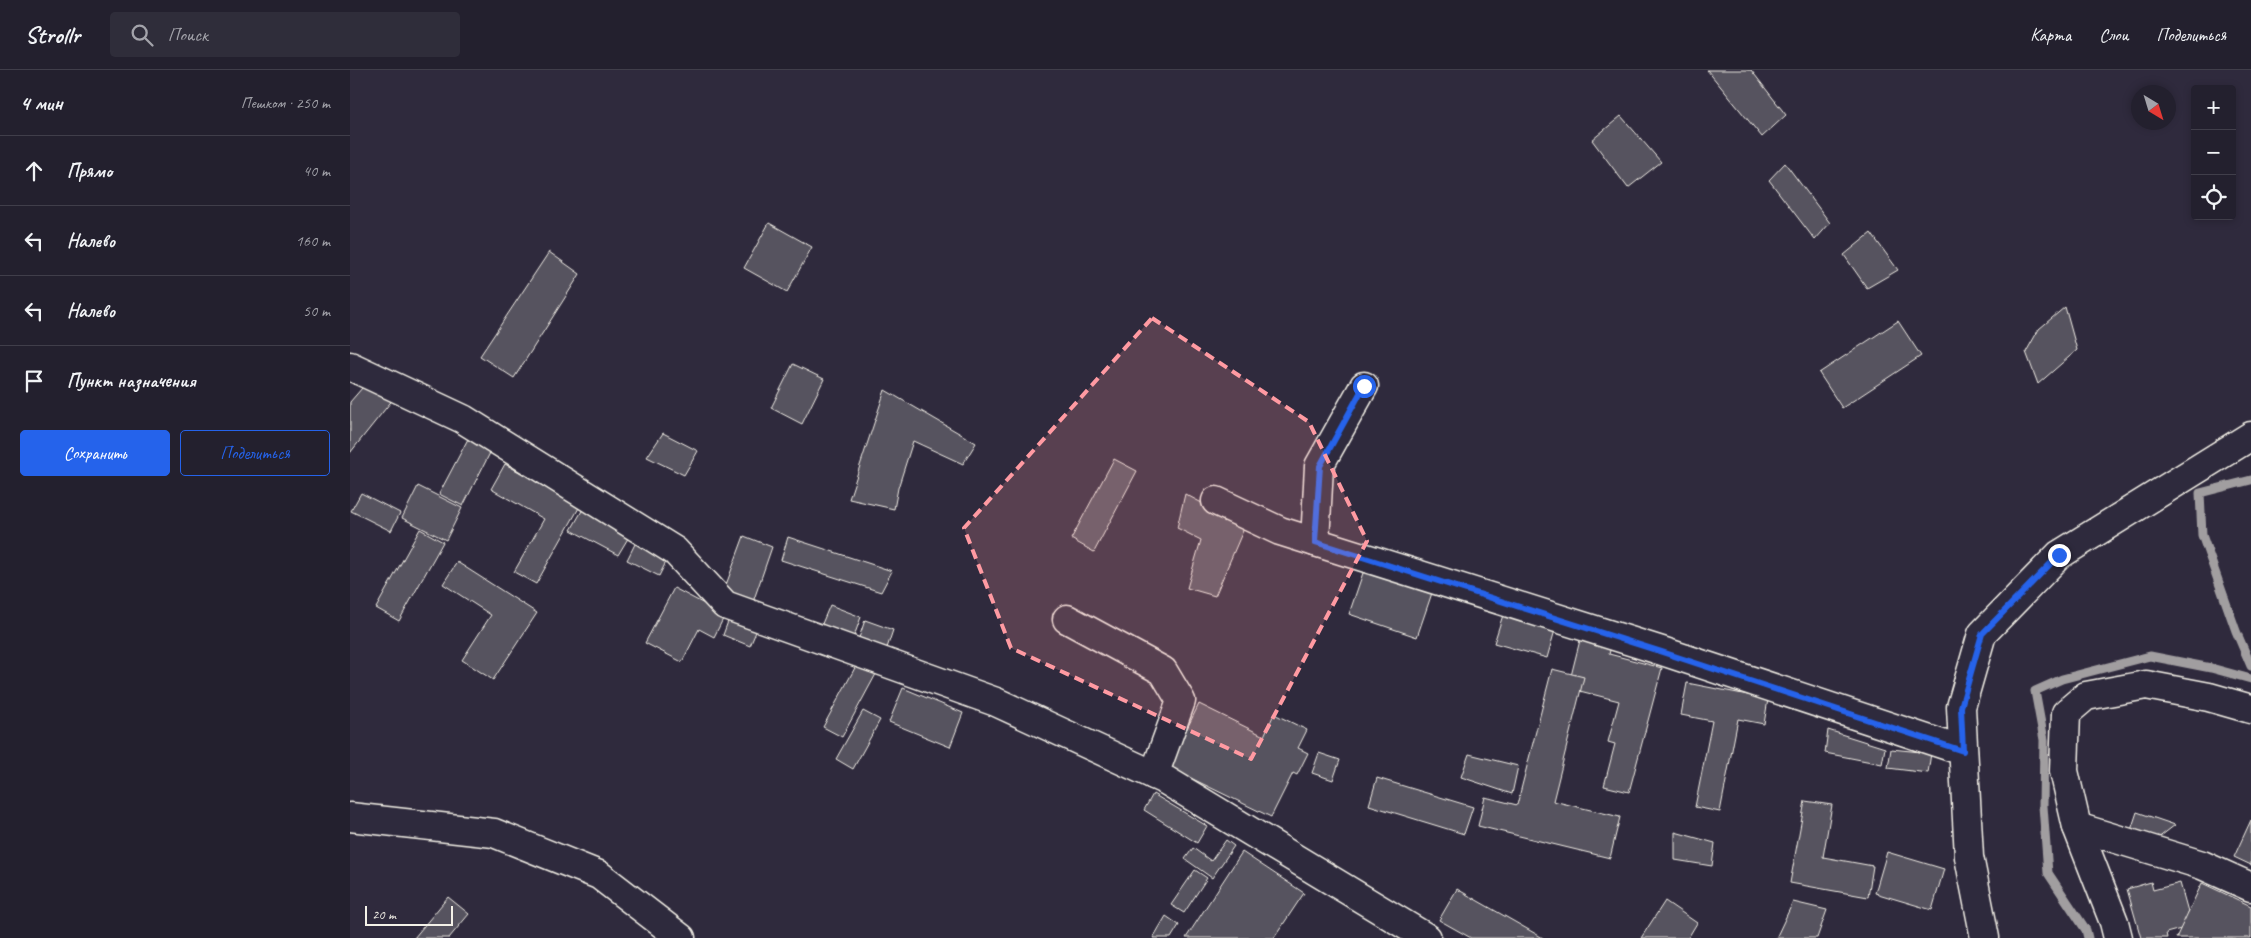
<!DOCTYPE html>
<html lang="ru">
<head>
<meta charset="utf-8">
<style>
	body { margin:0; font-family:Caveat,sans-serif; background:#2f2d3a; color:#f1f3f6 }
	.controls { position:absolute; right:15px; top:15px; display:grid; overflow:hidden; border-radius:5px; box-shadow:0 2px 8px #0003 }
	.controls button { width:45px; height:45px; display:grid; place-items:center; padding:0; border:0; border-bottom:1px solid #403e4a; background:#23202e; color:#f1f3f6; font:25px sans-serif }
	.compass { position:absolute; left:1781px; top:15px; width:45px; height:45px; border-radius:50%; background:#23202e; box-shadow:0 2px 8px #0003; rotate:142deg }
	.scale { position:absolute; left:15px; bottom:12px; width:88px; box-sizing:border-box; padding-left:5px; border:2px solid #f4f1e8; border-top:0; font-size:14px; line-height:18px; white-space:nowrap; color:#f4f1e8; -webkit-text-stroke:4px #2f2a3d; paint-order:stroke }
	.stop { position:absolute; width:15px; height:15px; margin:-11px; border:4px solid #2563eb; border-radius:50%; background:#fff }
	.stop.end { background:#2563eb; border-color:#fff; box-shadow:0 1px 5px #0008 }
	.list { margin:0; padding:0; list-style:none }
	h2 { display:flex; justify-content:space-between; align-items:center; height:65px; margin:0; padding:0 20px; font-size:21px }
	h2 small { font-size:16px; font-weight:400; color:#a3a3aa }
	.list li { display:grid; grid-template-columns:32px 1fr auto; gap:15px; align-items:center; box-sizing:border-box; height:70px; padding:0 20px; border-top:1px solid #403e4a }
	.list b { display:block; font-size:19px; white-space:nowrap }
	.list em { font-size:16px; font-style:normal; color:#a3a3aa }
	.actions { display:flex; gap:10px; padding:15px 20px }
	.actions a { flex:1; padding:11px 0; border:1px solid #2563eb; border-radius:5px; text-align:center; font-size:18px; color:#2563eb }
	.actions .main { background:#2563eb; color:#fff }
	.icon { flex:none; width:28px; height:28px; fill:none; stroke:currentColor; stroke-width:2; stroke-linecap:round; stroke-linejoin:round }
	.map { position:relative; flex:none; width:1901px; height:868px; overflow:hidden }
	header { display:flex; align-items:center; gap:30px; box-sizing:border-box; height:70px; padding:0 25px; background:#23202e; border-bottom:1px solid #403e4a }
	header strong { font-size:24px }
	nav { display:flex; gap:28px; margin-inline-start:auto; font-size:18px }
	.search { width:350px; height:45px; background:#2f2d3a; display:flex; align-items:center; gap:12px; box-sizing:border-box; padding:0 18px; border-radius:5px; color:#a3a3aa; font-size:19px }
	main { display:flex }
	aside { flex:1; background:#23202e }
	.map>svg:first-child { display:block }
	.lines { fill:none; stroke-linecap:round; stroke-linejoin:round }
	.stream { stroke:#a19ea0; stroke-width:9 }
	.building { fill:#56525f; stroke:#f4f1e8 }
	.minor-casing { stroke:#f4f1e8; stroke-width:31 }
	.minor { stroke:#2f2a3d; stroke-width:28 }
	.route { stroke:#2563eb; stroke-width:6 }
	.marked { fill:#ff9aa2; fill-opacity:0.2; stroke:#ff9aa2; stroke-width:4; stroke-dasharray:10 6; stroke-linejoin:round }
</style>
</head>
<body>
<header>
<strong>Strollr</strong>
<div class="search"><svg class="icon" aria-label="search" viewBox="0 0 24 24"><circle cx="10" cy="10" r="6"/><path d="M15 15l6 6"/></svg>Поиск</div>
<nav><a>Карта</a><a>Слои</a><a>Поделиться</a></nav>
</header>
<main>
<aside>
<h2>4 мин<small>Пешком · 250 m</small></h2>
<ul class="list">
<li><svg class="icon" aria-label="ahead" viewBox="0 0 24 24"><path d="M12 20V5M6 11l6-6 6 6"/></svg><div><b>Прямо</b></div><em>40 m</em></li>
<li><svg class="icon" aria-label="left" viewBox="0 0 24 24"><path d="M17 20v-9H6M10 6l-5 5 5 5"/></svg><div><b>Налево</b></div><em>160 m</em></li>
<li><svg class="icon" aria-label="left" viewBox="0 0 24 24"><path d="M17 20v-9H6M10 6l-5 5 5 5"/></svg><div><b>Налево</b></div><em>50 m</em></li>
<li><svg class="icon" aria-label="arrive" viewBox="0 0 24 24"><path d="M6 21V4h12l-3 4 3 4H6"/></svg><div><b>Пункт назначения</b></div></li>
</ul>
<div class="actions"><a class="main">Сохранить</a><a>Поделиться</a></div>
</aside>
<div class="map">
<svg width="1901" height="868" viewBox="0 0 1901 868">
	<rect width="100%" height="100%" fill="#2f2a3d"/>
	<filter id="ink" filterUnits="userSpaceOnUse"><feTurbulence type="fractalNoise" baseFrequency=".02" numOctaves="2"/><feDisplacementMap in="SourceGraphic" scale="10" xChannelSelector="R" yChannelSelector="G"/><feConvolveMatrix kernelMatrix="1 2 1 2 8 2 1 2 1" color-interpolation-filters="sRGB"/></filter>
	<g filter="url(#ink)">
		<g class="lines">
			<g class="stream">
				<path d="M 1901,410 L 1850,423 L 1852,465 L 1886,561 L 1901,596"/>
				<path d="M 1738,868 L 1736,860 L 1698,803 L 1693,736 L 1694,670 L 1685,621 L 1712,609 L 1800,586 L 1861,598 L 1901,609"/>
			</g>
		</g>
		<g class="building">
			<path d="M 1357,0 L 1401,0 L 1436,45 L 1412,67 Z"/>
			<path d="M 1271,46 L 1311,92 L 1278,118 L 1242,70 Z"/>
			<path d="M 1435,93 L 1480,153 L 1465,170 L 1419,110 Z"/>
			<path d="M 419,153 L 462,177 L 437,222 L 394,198 Z"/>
			<path d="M 1521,163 L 1548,200 L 1517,218 L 1494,185 Z"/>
			<path d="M 199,182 L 230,204 L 164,308 L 130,286 Z"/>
			<path d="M 1715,237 L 1727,280 L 1688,314 L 1676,282 L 1689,259 Z"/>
			<path d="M 1548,251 L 1571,286 L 1492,338 L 1469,303 Z"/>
			<path d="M 443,294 L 474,309 L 452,354 L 421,338 Z"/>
			<path d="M 19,310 L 48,323 L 0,383 L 0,332 Z"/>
			<path d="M 535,320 L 626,373 L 613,394 L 563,371 L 548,418 L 544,439 L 499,429 Z"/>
			<path d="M 313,363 L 348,381 L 334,405 L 297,387 Z"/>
			<path d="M 119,367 L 142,379 L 113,436 L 89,424 Z"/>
			<path d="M 764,389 L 787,401 L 744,482 L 721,469 Z"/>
			<path d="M 155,394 L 230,436 L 186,514 L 164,502 L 194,449 L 141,419 Z"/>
			<path d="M 68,416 L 112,438 L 96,470 L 52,448 Z"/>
			<path d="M 11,423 L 50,443 L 41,461 L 1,441 Z"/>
			<path d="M 835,424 L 895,456 L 865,526 L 837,518 L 851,470 L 827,458 Z"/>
			<path d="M 233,439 L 280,465 L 268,485 L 221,460 Z"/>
			<path d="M 70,459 L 93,472 L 49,551 L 26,538 Z"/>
			<path d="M 394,466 L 422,477 L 402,535 L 373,523 Z"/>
			<path d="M 438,467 L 542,501 L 531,522 L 431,490 Z"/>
			<path d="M 287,470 L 319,486 L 309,506 L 277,490 Z"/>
			<path d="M 107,492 L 187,543 L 143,610 L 112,590 L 141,545 L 93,514 Z"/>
			<path d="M 1015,497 L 1083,520 L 1067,567 L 999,544 Z"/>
			<path d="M 324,518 L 375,545 L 364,567 L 349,559 L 332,592 L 295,573 Z"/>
			<path d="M 480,535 L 511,547 L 503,569 L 471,556 Z"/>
			<path d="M 1153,545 L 1205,560 L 1197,588 L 1144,573 Z"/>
			<path d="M 380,546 L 408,557 L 400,576 L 373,565 Z"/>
			<path d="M 515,550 L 543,560 L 536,581 L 508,571 Z"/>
			<path d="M 1231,566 L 1262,574 L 1259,584 L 1312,598 L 1279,722 L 1254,716 L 1265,674 L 1258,672 L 1269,631 L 1218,618 Z"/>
			<path d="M 507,594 L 526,604 L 492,667 L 473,657 Z"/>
			<path d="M 1202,599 L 1234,607 L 1203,731 L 1270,747 L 1260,788 L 1128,756 L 1135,727 L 1167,735 Z"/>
			<path d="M 1337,613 L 1418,629 L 1414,654 L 1388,649 L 1370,742 L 1345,737 L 1362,651 L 1331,645 Z"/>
			<path d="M 553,618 L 613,643 L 600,677 L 539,652 Z"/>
			<path d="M 849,634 L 914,666 L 924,644 L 957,660 L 948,678 L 958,683 L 947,705 L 943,703 L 921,747 L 818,697 Z"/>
			<path d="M 513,641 L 530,650 L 503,699 L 486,689 Z"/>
			<path d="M 1478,660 L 1535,678 L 1532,694 L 1475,683 Z"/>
			<path d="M 1541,679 L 1581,683 L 1578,703 L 1538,698 Z"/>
			<path d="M 969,683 L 990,690 L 983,710 L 962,703 Z"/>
			<path d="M 1119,684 L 1168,696 L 1162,724 L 1111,707 Z"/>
			<path d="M 1027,708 L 1123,737 L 1114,764 L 1019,735 Z"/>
			<path d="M 803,724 L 857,756 L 847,773 L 794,740 Z"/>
			<path d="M 1455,731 L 1482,735 L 1473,787 L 1523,796 L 1518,827 L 1440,813 Z"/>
			<path d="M 1787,742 L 1825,755 L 1807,769 L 1781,760 Z"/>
			<path d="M 1901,750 L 1901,795 L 1884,787 Z"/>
			<path d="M 1325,762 L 1365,773 L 1362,796 L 1325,790 Z"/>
			<path d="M 876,770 L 884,776 L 862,808 L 835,789 L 843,778 L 861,791 Z"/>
			<path d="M 892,782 L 954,823 L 924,868 L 836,868 Z"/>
			<path d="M 1537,782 L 1594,799 L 1582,840 L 1525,823 Z"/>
			<path d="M 845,800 L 857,808 L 834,843 L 821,835 Z"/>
			<path d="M 1801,812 L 1803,820 L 1830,813 L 1842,856 L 1816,863 L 1817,868 L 1791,868 L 1777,819 Z"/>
			<path d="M 1852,813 L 1901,836 L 1901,868 L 1826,868 Z"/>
			<path d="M 1107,819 L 1193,868 L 1121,868 L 1089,850 Z"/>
			<path d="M 98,827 L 119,844 L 99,868 L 64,868 Z"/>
			<path d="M 1315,831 L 1347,853 L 1338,868 L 1291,868 Z"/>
			<path d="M 1443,832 L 1477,840 L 1467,868 L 1426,868 Z"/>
			<path d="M 816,846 L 829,855 L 821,868 L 803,868 Z"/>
		</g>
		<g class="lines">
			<g class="minor-casing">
				<g id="minor">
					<path d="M 0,296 L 113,349 L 325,481 L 375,535 L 646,632 L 817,711 L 1077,868"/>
					<path d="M 866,431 L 930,461 L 1312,581 L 1613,681"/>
					<path d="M 965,472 L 969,396 L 1014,316"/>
					<path d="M 717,549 L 813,601 L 831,631 L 804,705"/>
					<path d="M 0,747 L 144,763 L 249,805 L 331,868"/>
					<path d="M 1727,757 L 1852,795 L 1901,817"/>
					<path d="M 1635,868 L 1619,787 L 1611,637 L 1632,564 L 1709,485 L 1901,366"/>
					<path d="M 1768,868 L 1764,852 L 1727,757 L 1714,701 L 1716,643 L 1736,626 L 1796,615 L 1859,627 L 1901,639"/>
				</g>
			</g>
			<use href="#minor" class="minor"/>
		</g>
	</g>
	<g class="lines" filter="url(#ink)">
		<path class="route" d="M 1014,316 L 970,396 L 965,472 L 1312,582 L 1613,681 L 1611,637 L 1632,564 L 1709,485"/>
	</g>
	<path class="marked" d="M 802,248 L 959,352 L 1017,471 L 901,689 L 661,578 L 614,458 Z"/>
</svg>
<div class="controls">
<button>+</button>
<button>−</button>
<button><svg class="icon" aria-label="locate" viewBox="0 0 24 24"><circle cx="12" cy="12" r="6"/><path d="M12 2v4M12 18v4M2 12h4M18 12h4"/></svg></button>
</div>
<svg class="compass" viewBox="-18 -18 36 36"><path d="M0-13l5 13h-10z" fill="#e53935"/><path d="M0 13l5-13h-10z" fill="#a3a3aa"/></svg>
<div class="scale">20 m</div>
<div class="stop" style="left:1014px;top:316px"></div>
<div class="stop end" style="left:1709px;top:485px"></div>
</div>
</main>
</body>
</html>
